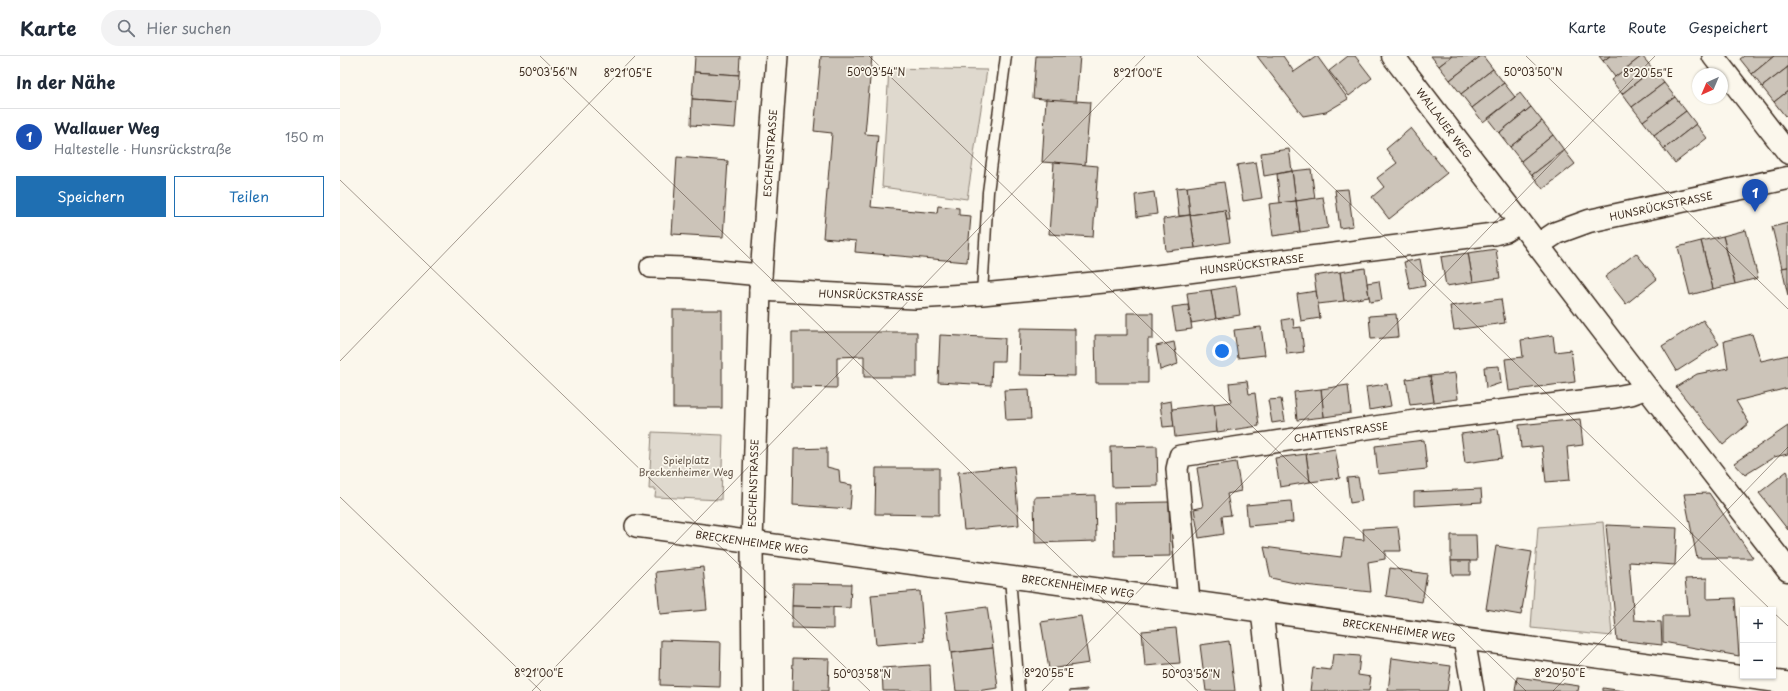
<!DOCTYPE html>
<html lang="de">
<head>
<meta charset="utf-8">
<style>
	body { margin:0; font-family:"Playpen Sans",sans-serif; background:#f2f2f3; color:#1f2937 }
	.controls { position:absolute; right:12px; bottom:12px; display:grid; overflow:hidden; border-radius:0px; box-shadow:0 1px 3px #0004 }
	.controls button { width:36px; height:36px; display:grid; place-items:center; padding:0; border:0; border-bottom:1px solid #e0e1e3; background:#fff; color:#1f2937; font:20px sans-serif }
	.compass { position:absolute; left:1352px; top:12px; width:36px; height:36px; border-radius:50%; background:#fff; box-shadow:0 1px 3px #0004; rotate:224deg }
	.you { position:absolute; left:882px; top:295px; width:14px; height:14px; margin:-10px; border:3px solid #fff; border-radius:50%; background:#1a73e8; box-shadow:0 0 0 6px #1a73e833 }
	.badge { display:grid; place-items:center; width:26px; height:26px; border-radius:50%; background:#1f6fb2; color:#fff; font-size:13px; font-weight:700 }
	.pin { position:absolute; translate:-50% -33px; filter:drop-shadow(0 1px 2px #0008) }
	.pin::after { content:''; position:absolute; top:21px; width:14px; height:12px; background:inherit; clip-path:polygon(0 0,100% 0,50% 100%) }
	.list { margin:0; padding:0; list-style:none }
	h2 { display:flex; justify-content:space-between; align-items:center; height:52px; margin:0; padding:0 16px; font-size:17px }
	h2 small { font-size:13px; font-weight:400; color:#747a83 }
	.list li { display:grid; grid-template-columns:26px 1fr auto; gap:12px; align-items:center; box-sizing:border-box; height:56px; padding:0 16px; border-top:1px solid #e0e1e3 }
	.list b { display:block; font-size:15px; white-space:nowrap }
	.list p { margin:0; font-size:13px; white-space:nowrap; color:#747a83 }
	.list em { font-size:13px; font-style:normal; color:#747a83 }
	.actions { display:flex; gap:8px; padding:12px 16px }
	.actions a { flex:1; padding:9px 0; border:1px solid #1f6fb2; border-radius:0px; text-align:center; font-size:14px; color:#1f6fb2 }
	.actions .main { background:#1f6fb2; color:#fff }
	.icon { flex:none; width:22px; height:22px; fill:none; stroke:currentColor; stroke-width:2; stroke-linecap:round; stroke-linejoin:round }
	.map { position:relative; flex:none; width:1448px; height:635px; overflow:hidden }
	header { display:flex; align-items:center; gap:24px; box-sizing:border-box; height:56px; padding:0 20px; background:#fff; border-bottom:1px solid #e0e1e3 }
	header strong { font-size:19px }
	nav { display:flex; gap:22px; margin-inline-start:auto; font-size:14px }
	.search { width:280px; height:36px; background:#f2f2f3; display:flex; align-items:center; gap:10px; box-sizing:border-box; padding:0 14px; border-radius:22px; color:#747a83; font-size:15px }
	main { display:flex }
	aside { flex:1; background:#fff }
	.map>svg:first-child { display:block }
	.green { fill:#dfd9ce; stroke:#8d8276 }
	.building { fill:#ccc4b9; stroke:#3b2a1e }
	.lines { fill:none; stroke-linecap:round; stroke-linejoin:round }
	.lane-casing { stroke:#3b2a1e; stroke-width:13 }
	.street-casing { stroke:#3b2a1e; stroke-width:24 }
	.secondary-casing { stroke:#3b2a1e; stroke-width:25 }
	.lane { stroke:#fbf7ec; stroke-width:10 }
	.street { stroke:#fbf7ec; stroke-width:21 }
	.secondary { stroke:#fbf7ec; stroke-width:22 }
	.ticks { fill:none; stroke:#3b2a1e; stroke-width:1; stroke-opacity:0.45 }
	.labels { text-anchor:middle; stroke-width:3.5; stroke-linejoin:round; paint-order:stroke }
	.street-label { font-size:10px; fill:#3b2a1e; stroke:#fbf7ec }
	.park-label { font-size:10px; fill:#64564a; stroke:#fbf7ec }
	.ticks-label { font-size:10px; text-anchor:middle; fill:#3b2a1e; stroke:#fbf7ec; stroke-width:3.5; stroke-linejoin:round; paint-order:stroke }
</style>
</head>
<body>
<header>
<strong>Karte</strong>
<div class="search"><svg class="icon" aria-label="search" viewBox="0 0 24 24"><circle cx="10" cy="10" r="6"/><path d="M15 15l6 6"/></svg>Hier suchen</div>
<nav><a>Karte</a><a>Route</a><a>Gespeichert</a></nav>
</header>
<main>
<aside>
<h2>In der Nähe<small></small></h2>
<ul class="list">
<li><span class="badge" style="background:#1a4fb4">1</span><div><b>Wallauer Weg</b><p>Haltestelle · Hunsrückstraße</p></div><em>150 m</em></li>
</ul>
<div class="actions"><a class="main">Speichern</a><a>Teilen</a></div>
</aside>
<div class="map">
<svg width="1448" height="635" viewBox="0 0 1448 635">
	<rect width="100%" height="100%" fill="#fbf7ec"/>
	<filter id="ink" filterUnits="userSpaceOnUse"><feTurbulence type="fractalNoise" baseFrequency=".025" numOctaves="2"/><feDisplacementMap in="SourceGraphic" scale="8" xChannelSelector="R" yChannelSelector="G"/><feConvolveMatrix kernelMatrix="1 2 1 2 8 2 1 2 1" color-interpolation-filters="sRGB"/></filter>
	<g filter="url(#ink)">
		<g class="green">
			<path d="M 549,12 L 647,14 L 627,143 L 542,131 Z"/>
			<path d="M 312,376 L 383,379 L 381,444 L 315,441 L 316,433 L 309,433 Z"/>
			<path d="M 1263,466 L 1272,580 L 1191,572 L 1198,471 Z"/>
		</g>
		<g class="building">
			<path d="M 355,0 L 400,0 L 399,19 L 354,16 Z"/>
			<path d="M 481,0 L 532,0 L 525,78 L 538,79 L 531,151 L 597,157 L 598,150 L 619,152 L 619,159 L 631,160 L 627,206 L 515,196 L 516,185 L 483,182 L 492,77 L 474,75 Z"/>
			<path d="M 696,0 L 740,0 L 736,46 L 693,42 Z"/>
			<path d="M 917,0 L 943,0 L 954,16 L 977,0 L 1008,43 L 986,56 L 963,60 Z"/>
			<path d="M 1008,0 L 1015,0 L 1032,22 L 1009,40 L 989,15 Z"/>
			<path d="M 1091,0 L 1112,0 L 1099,10 Z"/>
			<path d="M 1112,0 L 1141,0 L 1110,24 L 1099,10 Z"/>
			<path d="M 1141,0 L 1143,0 L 1153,13 L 1121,38 L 1110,24 Z"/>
			<path d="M 1259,0 L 1270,0 L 1263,5 Z"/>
			<path d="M 1270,0 L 1302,0 L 1275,21 L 1263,5 Z"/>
			<path d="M 1302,0 L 1313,13 L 1282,38 L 1271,24 Z"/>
			<path d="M 1404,0 L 1434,0 L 1412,18 L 1400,3 Z"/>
			<path d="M 1434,0 L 1448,0 L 1448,11 L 1422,31 L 1412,18 Z"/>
			<path d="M 1448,11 L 1448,35 L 1434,46 L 1422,31 Z"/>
			<path d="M 1153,13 L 1164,27 L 1132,52 L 1121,38 Z"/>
			<path d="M 1313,13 L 1324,27 L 1292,51 L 1282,38 Z"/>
			<path d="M 354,16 L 399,19 L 397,46 L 352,43 Z"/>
			<path d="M 1164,27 L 1175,41 L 1143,66 L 1132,52 Z"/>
			<path d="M 1324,27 L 1335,41 L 1303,65 L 1292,51 Z"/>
			<path d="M 1448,35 L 1448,57 L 1445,60 L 1434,46 Z"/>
			<path d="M 1180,37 L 1191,51 L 1159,77 L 1148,63 Z"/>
			<path d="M 1335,41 L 1346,55 L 1314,79 L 1303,65 Z"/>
			<path d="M 352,43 L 397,46 L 395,72 L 351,69 Z"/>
			<path d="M 706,43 L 750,46 L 745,109 L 702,106 Z"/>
			<path d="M 1191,51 L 1202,65 L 1170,91 L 1159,77 Z"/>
			<path d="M 1346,55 L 1356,68 L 1324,93 L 1314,79 Z"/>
			<path d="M 1202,65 L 1213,79 L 1181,105 L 1170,91 Z"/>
			<path d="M 1356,68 L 1367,82 L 1335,107 L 1324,93 Z"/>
			<path d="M 1071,72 L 1107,117 L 1049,163 L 1032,141 L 1044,131 L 1037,122 L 1057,107 L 1046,93 Z"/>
			<path d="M 1213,79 L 1224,94 L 1192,119 L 1181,105 Z"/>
			<path d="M 949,93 L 952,115 L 924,120 L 921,97 Z"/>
			<path d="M 1224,94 L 1235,108 L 1203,133 L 1192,119 Z"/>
			<path d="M 337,101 L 388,105 L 383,181 L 332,178 Z"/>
			<path d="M 714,106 L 758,110 L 753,181 L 709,178 Z"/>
			<path d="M 916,106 L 922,142 L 903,145 L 897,109 Z"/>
			<path d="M 971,113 L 975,143 L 956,145 L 952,115 Z"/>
			<path d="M 952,115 L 956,145 L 940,147 L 937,118 Z"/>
			<path d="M 884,126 L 890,164 L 887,164 L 885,154 L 850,159 L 847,131 Z"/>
			<path d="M 847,131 L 850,159 L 839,160 L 836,132 Z"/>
			<path d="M 1008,133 L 1013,170 L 1000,172 L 995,134 Z"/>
			<path d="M 814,136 L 817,158 L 797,161 L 795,139 Z"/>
			<path d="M 983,141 L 988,172 L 960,176 L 956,145 Z"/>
			<path d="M 956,145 L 960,176 L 933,180 L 929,148 Z"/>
			<path d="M 885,154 L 890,186 L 855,192 L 850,159 Z"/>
			<path d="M 850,159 L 855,192 L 826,195 L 823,163 Z"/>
			<path d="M 1448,167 L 1448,211 L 1442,212 L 1432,171 Z"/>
			<path d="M 1406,174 L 1418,222 L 1395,228 L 1383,180 Z"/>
			<path d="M 1383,180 L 1395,228 L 1373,233 L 1361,185 Z"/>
			<path d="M 1361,185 L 1373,233 L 1350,239 L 1338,191 Z"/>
			<path d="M 1156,193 L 1160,222 L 1133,226 L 1128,197 Z"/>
			<path d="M 1128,197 L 1133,226 L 1106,230 L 1101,201 Z"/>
			<path d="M 1296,197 L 1317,223 L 1286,248 L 1265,221 Z"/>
			<path d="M 1080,203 L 1085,230 L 1070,233 L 1064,206 Z"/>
			<path d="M 1448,211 L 1448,240 L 1442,212 Z"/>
			<path d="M 1025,212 L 1029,241 L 1004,245 L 1000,216 Z"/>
			<path d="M 1000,216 L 1004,245 L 978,248 L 974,220 Z"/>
			<path d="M 1039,225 L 1042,244 L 1030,246 L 1027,227 Z"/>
			<path d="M 896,230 L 900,259 L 876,263 L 871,234 Z"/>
			<path d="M 871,234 L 876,263 L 851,267 L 847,237 Z"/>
			<path d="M 976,235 L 980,262 L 961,265 L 957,238 Z"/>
			<path d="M 1161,243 L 1165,267 L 1114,274 L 1110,250 Z"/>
			<path d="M 848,249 L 852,273 L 836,275 L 832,251 Z"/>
			<rect x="333" y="254" width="49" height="98"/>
			<path d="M 787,257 L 813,257 L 813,283 L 808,283 L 808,327 L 756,327 L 755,279 L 787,279 Z"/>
			<path d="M 1056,258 L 1058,281 L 1031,283 L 1029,260 Z"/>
			<path d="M 953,262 L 954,272 L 961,271 L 964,296 L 947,298 L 942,264 Z"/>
			<path d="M 1363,264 L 1379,288 L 1337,315 L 1322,290 Z"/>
			<path d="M 921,271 L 925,299 L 898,302 L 894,274 Z"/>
			<path d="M 680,272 L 735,273 L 735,320 L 679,319 Z"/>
			<path d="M 452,276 L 577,276 L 577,321 L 524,321 L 524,300 L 497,301 L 497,332 L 452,331 Z"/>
			<path d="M 1412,278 L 1421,305 L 1448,299 L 1448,332 L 1396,345 L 1409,367 L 1383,389 L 1336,331 L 1357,318 L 1388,312 L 1384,285 Z"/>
			<path d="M 600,279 L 665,282 L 664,305 L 652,305 L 651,329 L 598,326 Z"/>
			<path d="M 1213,279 L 1215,296 L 1231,294 L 1235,326 L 1169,335 L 1165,303 L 1183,301 L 1181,284 Z"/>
			<path d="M 834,286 L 838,308 L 820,314 L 816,290 Z"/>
			<path d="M 1159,310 L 1161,327 L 1146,332 L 1144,311 Z"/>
			<path d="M 1115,317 L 1118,343 L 1094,346 L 1090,320 Z"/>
			<path d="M 1090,320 L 1094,346 L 1070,349 L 1066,323 Z"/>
			<path d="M 907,325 L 909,338 L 915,337 L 919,370 L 877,376 L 874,348 L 891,346 L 889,327 Z"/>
			<path d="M 1047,328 L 1051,350 L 1029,354 L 1026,331 Z"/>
			<path d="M 1008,329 L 1011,357 L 984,361 L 981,333 Z"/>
			<path d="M 689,333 L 691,363 L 666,364 L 664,334 Z"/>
			<path d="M 981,333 L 984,361 L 957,364 L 954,336 Z"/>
			<path d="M 941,343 L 945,365 L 932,367 L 928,344 Z"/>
			<path d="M 831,345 L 834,370 L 823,371 L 820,347 Z"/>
			<path d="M 874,348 L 877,376 L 835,381 L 832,353 Z"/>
			<path d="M 1240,363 L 1243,389 L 1227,391 L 1230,424 L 1206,426 L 1202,390 L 1181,392 L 1179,369 Z"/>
			<path d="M 1448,370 L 1448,398 L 1434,401 L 1405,419 L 1394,407 Z"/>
			<path d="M 1158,373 L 1162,402 L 1125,407 L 1121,378 Z"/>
			<path d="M 1084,384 L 1087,413 L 1038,418 L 1035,390 Z"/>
			<path d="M 817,390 L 818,430 L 772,431 L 771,391 Z"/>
			<path d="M 487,392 L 487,411 L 499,414 L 500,427 L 512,429 L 510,453 L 453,449 L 454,393 Z"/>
			<path d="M 995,393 L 1000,422 L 970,426 L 966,398 Z"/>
			<path d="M 966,398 L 970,426 L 940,431 L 935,402 Z"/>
			<path d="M 896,406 L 901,435 L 887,438 L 891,459 L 882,460 L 884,478 L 859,482 L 854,453 L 863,451 L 857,412 Z"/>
			<path d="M 674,410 L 679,469 L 624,474 L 618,416 Z"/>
			<path d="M 536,412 L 599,412 L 599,459 L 535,458 Z"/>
			<path d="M 1447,415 L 1448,417 L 1448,474 L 1419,437 Z"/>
			<path d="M 1018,421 L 1022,445 L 1010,447 L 1007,422 Z"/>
			<path d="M 1141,433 L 1142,446 L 1074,450 L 1074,436 Z"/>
			<path d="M 1369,437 L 1413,502 L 1357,502 L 1344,438 Z"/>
			<path d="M 755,439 L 756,485 L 695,487 L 694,441 Z"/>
			<path d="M 951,445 L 953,466 L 908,470 L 906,449 Z"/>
			<path d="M 829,446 L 830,500 L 775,501 L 774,447 Z"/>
			<path d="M 1266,469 L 1337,472 L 1335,509 L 1289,506 L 1294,564 L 1321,566 L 1322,589 L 1277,584 Z"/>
			<path d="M 1058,471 L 1061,495 L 1045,495 L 1045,503 L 1028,506 L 1031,536 L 964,529 L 931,522 L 924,491 L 1001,501 L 1004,482 L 1024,484 L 1023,473 Z"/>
			<path d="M 1111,479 L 1136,479 L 1137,505 L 1111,505 Z"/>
			<path d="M 1156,490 L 1192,496 L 1181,559 L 1146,553 Z"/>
			<path d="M 1111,505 L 1130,505 L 1130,519 L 1112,519 Z"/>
			<path d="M 363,511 L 367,554 L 320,558 L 316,516 Z"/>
			<path d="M 1050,512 L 1087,518 L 1082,546 L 1046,540 Z"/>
			<path d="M 1367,522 L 1367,543 L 1395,542 L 1399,600 L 1323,586 L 1323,560 L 1349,560 L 1345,523 Z"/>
			<path d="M 453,527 L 511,528 L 510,552 L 452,550 Z"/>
			<path d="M 580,535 L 584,585 L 536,589 L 531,539 Z"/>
			<path d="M 452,550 L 493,551 L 493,573 L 452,572 Z"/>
			<path d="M 647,551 L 653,592 L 611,597 L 606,556 Z"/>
			<path d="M 741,560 L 749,607 L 709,613 L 701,566 Z"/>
			<path d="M 836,572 L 840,607 L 805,610 L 802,575 Z"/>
			<path d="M 321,584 L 381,586 L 380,631 L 320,629 Z"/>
			<path d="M 889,585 L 895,635 L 866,635 L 860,589 Z"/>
			<path d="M 653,592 L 658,632 L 637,635 L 616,635 L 611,597 Z"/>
			<path d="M 993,598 L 1020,600 L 1018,619 L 1031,621 L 1029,635 L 970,635 L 973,612 L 991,614 Z"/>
			<path d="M 453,602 L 489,603 L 488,635 L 452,635 Z"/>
			<path d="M 1052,602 L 1111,610 L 1107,635 L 1048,635 Z"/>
			<path d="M 590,609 L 591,635 L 543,635 L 542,612 Z"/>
			<path d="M 1177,621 L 1239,630 L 1238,635 L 1175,635 Z"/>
			<path d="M 1263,632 L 1284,635 L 1263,635 Z"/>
			<path d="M 747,633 L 747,635 L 729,635 Z"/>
		</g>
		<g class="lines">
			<g class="lane-casing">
				<g id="lane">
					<path d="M 642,238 L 648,136 L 666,0"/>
					<path d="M 670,521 L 679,635"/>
				</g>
			</g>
			<g class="street-casing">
				<g id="street">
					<path d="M 1373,0 L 1448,97"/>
					<path d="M 311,211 L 345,212 L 421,219"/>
					<path d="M 420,234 L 575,242 L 642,238 L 784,224 L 1154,178 L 1166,175 L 1180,166"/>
					<path d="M 296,470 L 1448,627"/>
					<path d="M 849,545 L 837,413 L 840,400 L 1075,365 L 1275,341 L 1291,338 L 1307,332"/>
					<path d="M 922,555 L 931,635"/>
					<path d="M 1124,583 L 1133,635"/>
					<path d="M 413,635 L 412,486 L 420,234 L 437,0"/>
				</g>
			</g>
			<g class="secondary-casing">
				<g id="secondary">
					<path d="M 1053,0 L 1307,332 L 1448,514"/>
					<path d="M 1198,189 L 1216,177 L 1249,165 L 1448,122"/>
				</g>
			</g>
			<use href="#lane" class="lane"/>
			<use href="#street" class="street"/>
			<use href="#secondary" class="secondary"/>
		</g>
	</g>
	<path class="ticks" d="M 200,0 L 858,635M 529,0 L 1186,635M 857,0 L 1431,554M 1186,0 L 1448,253M 0,124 L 530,635M 0,305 L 295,0M 0,441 L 201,635M 1433,556 L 1448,570M 192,635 L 805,0M 702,635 L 1315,0M 1213,635 L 1448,391"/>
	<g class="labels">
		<g class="street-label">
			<text transform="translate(1104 67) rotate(53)" y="4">WALLAUER WEG</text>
			<text transform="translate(430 97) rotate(-86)" y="4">ESCHENSTRASSE</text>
			<text transform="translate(1321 150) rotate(-12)" y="4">HUNSRÜCKSTRASSE</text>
			<text transform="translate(912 208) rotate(-7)" y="4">HUNSRÜCKSTRASSE</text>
			<text transform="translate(531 239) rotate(2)" y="4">HUNSRÜCKSTRASSE</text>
			<text transform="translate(1001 376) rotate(-8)" y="4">CHATTENSTRASSE</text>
			<text transform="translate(413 427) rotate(-88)" y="4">ESCHENSTRASSE</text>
			<text transform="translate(412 486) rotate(8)" y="4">BRECKENHEIMER WEG</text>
			<text transform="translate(738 530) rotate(8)" y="4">BRECKENHEIMER WEG</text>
			<text transform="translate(1059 574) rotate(8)" y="4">BRECKENHEIMER WEG</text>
		</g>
		<g class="park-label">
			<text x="346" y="408">Spielplatz<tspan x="346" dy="12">Breckenheimer Weg</tspan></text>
		</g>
	</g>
	<g class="ticks-label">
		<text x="208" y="20">50°03'56"N</text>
		<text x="536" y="20">50°03'54"N</text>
		<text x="1193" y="20">50°03'50"N</text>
		<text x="288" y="21">8°21'05"E</text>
		<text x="798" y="21">8°21'00"E</text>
		<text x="1308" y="21">8°20'55"E</text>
		<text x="199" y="621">8°21'00"E</text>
		<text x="709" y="621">8°20'55"E</text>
		<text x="1220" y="621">8°20'50"E</text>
		<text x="522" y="622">50°03'58"N</text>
		<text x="851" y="622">50°03'56"N</text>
	</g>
</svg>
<div class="controls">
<button>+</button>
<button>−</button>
</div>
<svg class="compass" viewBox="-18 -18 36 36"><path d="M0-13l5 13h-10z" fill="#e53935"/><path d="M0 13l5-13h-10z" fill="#747a83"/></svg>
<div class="you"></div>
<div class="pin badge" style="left:1415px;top:156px;background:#1a4fb4">1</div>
</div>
</main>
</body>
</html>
